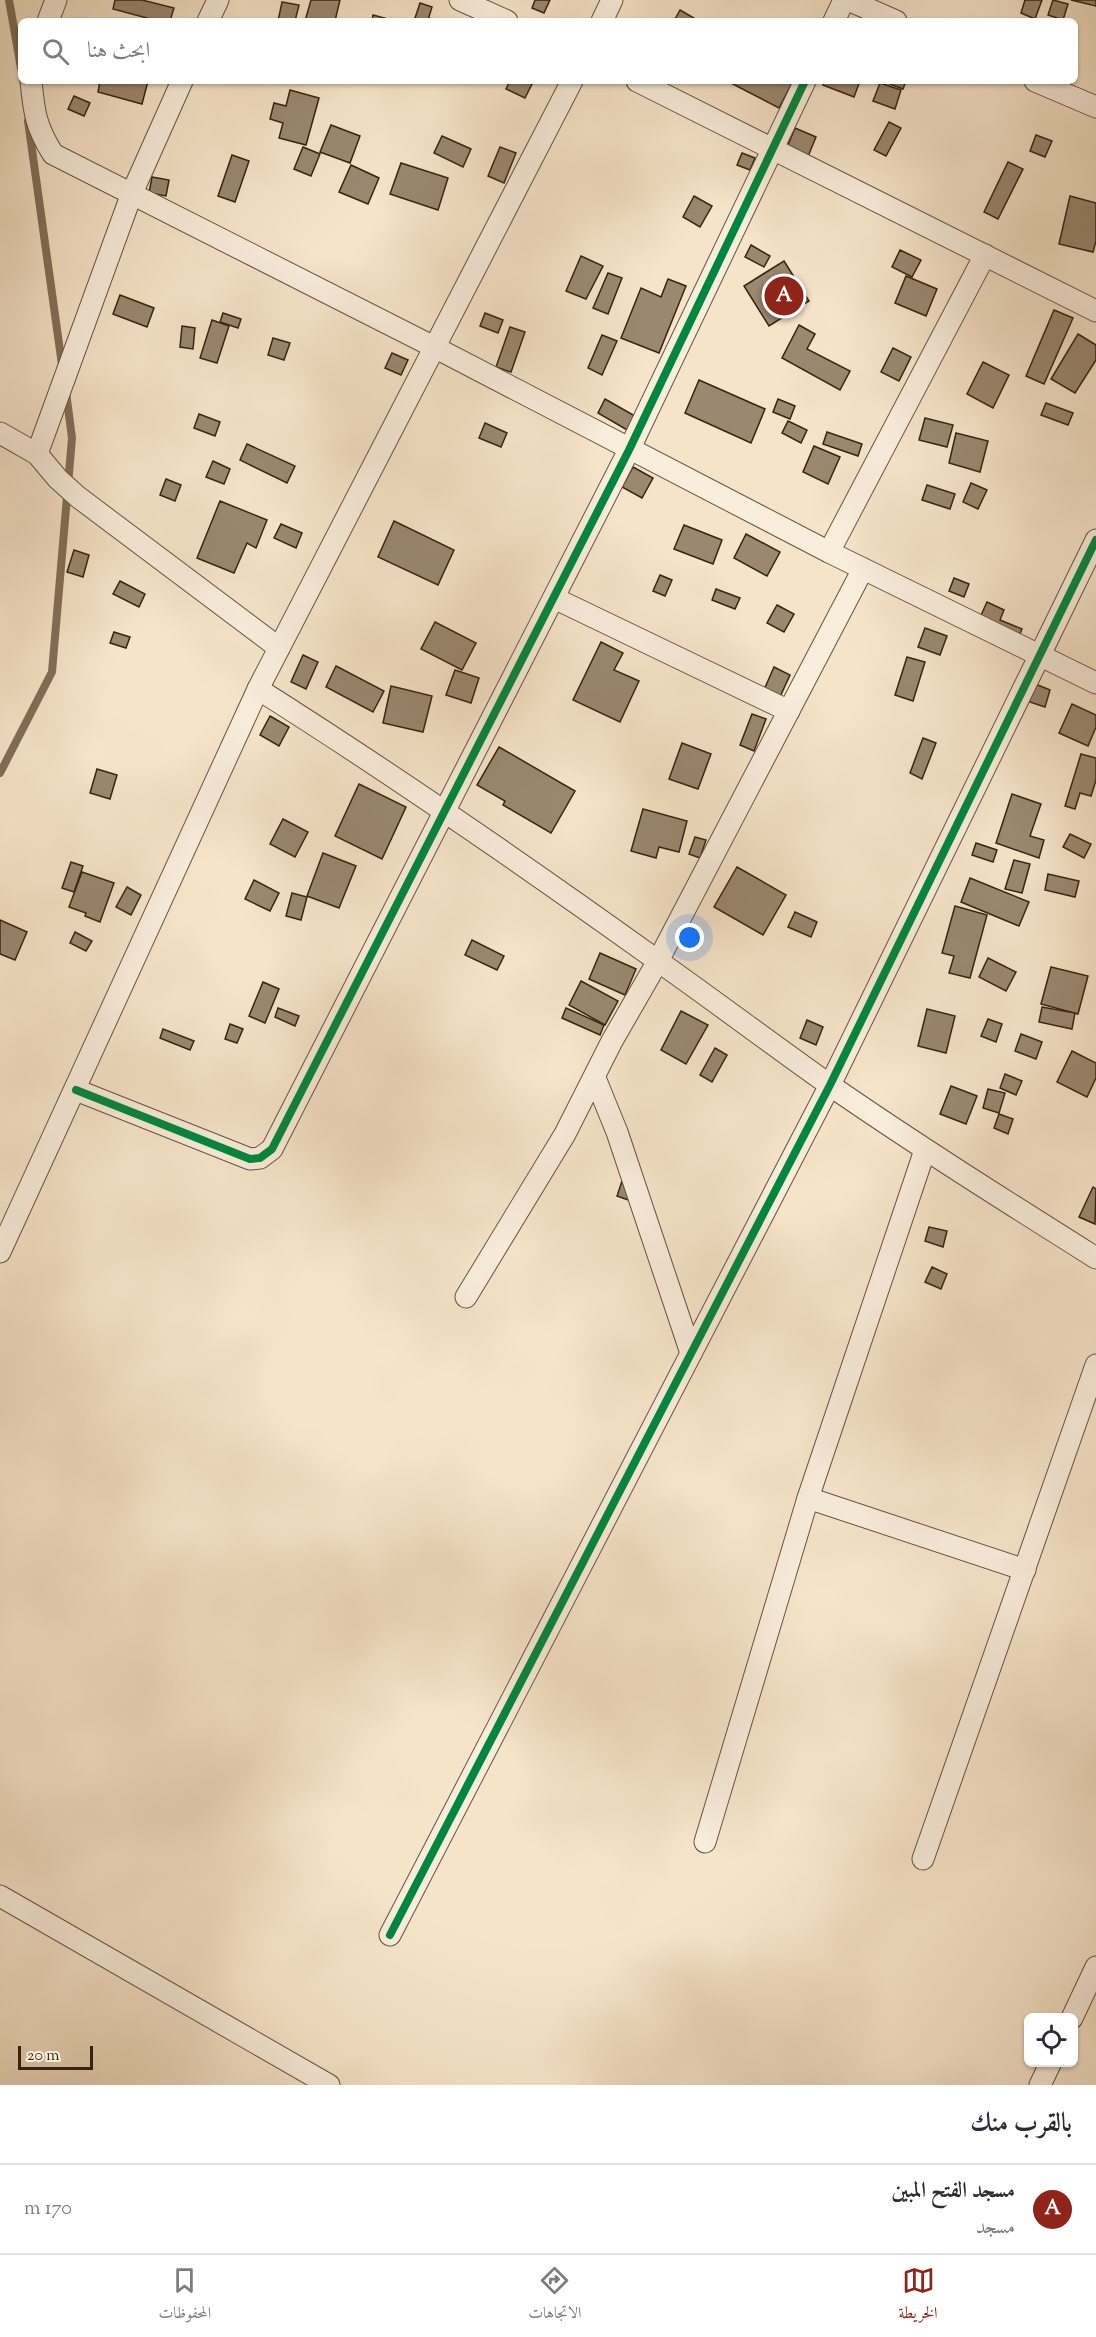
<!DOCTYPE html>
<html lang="ar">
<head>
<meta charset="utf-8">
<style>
	body { margin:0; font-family:"Sorts Mill Goudy",Amiri,serif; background:#f7f7f7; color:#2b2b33; direction:rtl }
	.controls { position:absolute; right:18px; bottom:18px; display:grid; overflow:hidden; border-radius:9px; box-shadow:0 2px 4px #0004 }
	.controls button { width:54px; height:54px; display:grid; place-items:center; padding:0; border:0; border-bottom:2px solid #e1e1e2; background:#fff; color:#2b2b33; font:30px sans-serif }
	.scale { position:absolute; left:18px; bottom:15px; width:75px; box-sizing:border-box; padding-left:6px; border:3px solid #36240f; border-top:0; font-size:16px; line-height:21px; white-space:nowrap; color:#36240f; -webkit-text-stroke:4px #f9eddc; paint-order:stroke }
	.you { position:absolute; left:690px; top:938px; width:21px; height:21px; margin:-15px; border:4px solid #fff; border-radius:50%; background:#1a73e8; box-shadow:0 0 0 9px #1a73e833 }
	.badge { display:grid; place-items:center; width:39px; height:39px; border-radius:50%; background:#8f2418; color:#fff; font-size:20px; font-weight:700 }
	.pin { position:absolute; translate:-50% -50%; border:3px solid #fff; box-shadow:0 2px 6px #0006 }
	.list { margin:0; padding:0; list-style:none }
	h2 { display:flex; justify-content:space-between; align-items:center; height:78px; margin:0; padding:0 24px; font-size:26px }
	h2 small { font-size:20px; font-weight:400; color:#7c7c81 }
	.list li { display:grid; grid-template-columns:39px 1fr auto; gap:18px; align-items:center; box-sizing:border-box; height:90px; padding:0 24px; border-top:2px solid #e1e1e2 }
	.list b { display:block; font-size:22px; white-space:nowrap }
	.list p { margin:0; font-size:20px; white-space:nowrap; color:#7c7c81 }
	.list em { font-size:20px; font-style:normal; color:#7c7c81 }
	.icon { flex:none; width:33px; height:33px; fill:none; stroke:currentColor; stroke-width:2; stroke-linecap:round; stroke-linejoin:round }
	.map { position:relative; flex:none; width:1096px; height:2085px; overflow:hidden; direction:ltr }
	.search { position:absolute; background:#fff; box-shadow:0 2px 4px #0004; left:18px; right:18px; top:18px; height:66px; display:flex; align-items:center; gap:15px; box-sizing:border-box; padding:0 21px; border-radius:9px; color:#7c7c81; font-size:22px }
	.sheet { height:168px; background:#fff }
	nav { display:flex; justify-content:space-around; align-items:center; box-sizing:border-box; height:84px; border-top:2px solid #e1e1e2; background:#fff; font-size:16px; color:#7c7c81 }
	nav a { display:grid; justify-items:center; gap:3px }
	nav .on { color:#8f2418 }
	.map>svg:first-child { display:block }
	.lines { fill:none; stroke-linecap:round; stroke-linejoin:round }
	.stream { stroke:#827059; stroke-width:8 }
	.building { fill:#9a8870; stroke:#36240f; stroke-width:1.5 }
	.minor-casing { stroke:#66543e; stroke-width:23 }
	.minor { stroke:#f9eddc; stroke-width:21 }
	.cycleway-casing { stroke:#f9eddc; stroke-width:11 }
	.cycleway { stroke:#00873e; stroke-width:8 }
</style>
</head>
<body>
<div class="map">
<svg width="1096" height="2085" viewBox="0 0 1096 2085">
	<rect width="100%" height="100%" fill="#f6e4c9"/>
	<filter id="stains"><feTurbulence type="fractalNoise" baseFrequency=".00333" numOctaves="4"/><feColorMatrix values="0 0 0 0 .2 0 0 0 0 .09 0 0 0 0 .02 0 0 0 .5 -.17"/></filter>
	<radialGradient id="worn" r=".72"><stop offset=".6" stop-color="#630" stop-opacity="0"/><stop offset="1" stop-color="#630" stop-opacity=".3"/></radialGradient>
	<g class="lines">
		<g class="stream">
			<path d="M 9,0 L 21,68"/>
			<path d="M 28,121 L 62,365"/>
			<path d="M 0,773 L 52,672 L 72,438 L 66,392"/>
		</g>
	</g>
	<g class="building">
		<path d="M 115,0 L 142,0 L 174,8 L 170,21 L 158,21 L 113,9 Z"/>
		<path d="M 311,0 L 340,0 L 335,21 L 305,21 Z"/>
		<path d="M 535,0 L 550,0 L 544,13 L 532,8 Z"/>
		<path d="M 1025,0 L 1042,0 L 1035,19 L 1021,13 Z"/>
		<path d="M 1053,0 L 1068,4 L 1063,20 L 1048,15 Z"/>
		<path d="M 1071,0 L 1096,0 L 1096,6 Z"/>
		<path d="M 282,2 L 299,5 L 295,21 L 278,21 Z"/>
		<path d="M 420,3 L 432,7 L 428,20 L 431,21 L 414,21 Z"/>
		<path d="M 680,10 L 699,21 L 674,21 Z"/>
		<path d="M 373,15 L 392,20 L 392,21 L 372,21 Z"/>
		<path d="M 100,81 L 148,81 L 142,104 L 98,92 Z"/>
		<path d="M 510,81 L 526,81 L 532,84 L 525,98 L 506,89 Z"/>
		<path d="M 727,81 L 793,81 L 779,108 Z"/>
		<path d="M 825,81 L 860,81 L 854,97 L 823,85 Z"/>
		<path d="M 882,81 L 906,81 L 903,89 Z"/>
		<path d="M 880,83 L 901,90 L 895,109 L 873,101 Z"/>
		<path d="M 290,90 L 319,98 L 306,145 L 279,138 L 283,123 L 270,119 L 274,103 L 286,106 Z"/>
		<path d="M 74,96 L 90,103 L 84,116 L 68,109 Z"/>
		<path d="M 889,122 L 901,128 L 886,156 L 874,150 Z"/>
		<path d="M 331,125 L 360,136 L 350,163 L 320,152 Z"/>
		<path d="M 795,128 L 816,137 L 807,159 L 786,150 Z"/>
		<path d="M 1036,135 L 1052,141 L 1045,157 L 1030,151 Z"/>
		<path d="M 442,136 L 471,149 L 463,167 L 434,153 Z"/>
		<path d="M 303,147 L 320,154 L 311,176 L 294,169 Z"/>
		<path d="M 500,147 L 516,153 L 504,183 L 488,176 Z"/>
		<path d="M 742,153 L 755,158 L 750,170 L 737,165 Z"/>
		<path d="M 232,155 L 249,161 L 235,202 L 218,196 Z"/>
		<path d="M 1008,162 L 1023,169 L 998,219 L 984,212 Z"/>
		<path d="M 401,163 L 448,178 L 438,210 L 390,194 Z"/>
		<path d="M 351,165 L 379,178 L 368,204 L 339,192 Z"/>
		<path d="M 152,177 L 169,180 L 166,196 L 149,193 Z"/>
		<path d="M 694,196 L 712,206 L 700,227 L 683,217 Z"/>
		<path d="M 1070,196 L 1096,203 L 1096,241 L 1093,252 L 1059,244 Z"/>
		<path d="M 751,245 L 770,256 L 764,267 L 745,257 Z"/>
		<path d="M 900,250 L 921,260 L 912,277 L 892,267 Z"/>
		<path d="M 581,256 L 603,266 L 586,299 L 566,291 Z"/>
		<path d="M 784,261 L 809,301 L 769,326 L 744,286 Z"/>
		<path d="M 608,273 L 622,278 L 608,314 L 593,308 Z"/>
		<path d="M 906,276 L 937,289 L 926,316 L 895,303 Z"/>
		<path d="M 668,279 L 686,286 L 659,353 L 621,338 L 641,288 L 661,297 Z"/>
		<path d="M 120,295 L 154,308 L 147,327 L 113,314 Z"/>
		<path d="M 1054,310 L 1073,318 L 1044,384 L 1026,376 Z"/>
		<path d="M 223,313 L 241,319 L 238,328 L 220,322 Z"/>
		<path d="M 485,313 L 503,320 L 498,333 L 480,326 Z"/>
		<path d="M 212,320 L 229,326 L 217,363 L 200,358 Z"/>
		<path d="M 799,325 L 815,334 L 807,349 L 850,371 L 840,390 L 782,358 Z"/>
		<path d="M 182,326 L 195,328 L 193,349 L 180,347 Z"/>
		<path d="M 510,327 L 525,332 L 511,372 L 496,367 Z"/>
		<path d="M 1078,334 L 1096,345 L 1096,360 L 1075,393 L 1051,379 Z"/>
		<path d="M 602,335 L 617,341 L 602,375 L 588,368 Z"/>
		<path d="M 273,338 L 290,343 L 284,360 L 268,355 Z"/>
		<path d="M 893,348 L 911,357 L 899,381 L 881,372 Z"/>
		<path d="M 392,353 L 408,360 L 401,375 L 385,368 Z"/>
		<path d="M 983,362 L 1009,375 L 993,408 L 967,394 Z"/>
		<path d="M 699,380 L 765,409 L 751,443 L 685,413 Z"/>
		<path d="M 605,399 L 642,420 L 634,434 L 598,413 Z"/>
		<path d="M 778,399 L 795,406 L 790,419 L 773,412 Z"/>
		<path d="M 1046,403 L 1073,413 L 1068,425 L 1041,415 Z"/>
		<path d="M 199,414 L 220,422 L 215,436 L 194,428 Z"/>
		<path d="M 925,418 L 953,425 L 947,447 L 919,440 Z"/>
		<path d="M 788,421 L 807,430 L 801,443 L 782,433 Z"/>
		<path d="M 485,423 L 507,433 L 501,447 L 479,438 Z"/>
		<path d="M 827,432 L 862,444 L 858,456 L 823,444 Z"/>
		<path d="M 956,433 L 988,441 L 980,472 L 949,463 Z"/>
		<path d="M 247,444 L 295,466 L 287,483 L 240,460 Z"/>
		<path d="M 814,446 L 840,457 L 828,484 L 803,472 Z"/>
		<path d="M 213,461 L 230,469 L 224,484 L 206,477 Z"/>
		<path d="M 633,467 L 653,478 L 642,498 L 622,487 Z"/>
		<path d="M 166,479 L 181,485 L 175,501 L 160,495 Z"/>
		<path d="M 971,483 L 987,490 L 978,509 L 963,502 Z"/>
		<path d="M 927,485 L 955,494 L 950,509 L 922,500 Z"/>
		<path d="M 220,501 L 267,520 L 256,548 L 247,543 L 234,573 L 197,558 Z"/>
		<path d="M 394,521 L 454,550 L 438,585 L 378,557 Z"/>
		<path d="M 281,524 L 302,533 L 296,548 L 274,538 Z"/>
		<path d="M 684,525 L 722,540 L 713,564 L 674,549 Z"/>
		<path d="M 746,534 L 780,552 L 767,576 L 734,558 Z"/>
		<path d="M 74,550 L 89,555 L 83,577 L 67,572 Z"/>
		<path d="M 660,575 L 672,580 L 665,596 L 653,591 Z"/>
		<path d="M 954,578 L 969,584 L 964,597 L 949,591 Z"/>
		<path d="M 120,581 L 145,594 L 139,607 L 113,594 Z"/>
		<path d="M 716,589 L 740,598 L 735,609 L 712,600 Z"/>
		<path d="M 987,602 L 1004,610 L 1000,620 L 1022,629 L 1017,641 L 977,624 Z"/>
		<path d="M 777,605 L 794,614 L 784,632 L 767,623 Z"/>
		<path d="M 435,622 L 476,643 L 462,670 L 421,649 Z"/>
		<path d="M 925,628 L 947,636 L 940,655 L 918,647 Z"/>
		<path d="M 114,632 L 130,637 L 126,648 L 110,643 Z"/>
		<path d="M 601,642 L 623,653 L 614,670 L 639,681 L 620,722 L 573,700 Z"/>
		<path d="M 303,655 L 318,662 L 306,689 L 291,682 Z"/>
		<path d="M 907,657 L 925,662 L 913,701 L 895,695 Z"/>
		<path d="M 336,666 L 384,691 L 373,712 L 326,687 Z"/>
		<path d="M 774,667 L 790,675 L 779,699 L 763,692 Z"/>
		<path d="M 455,670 L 479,678 L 471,703 L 446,695 Z"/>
		<path d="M 1033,683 L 1050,690 L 1045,707 L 1027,701 Z"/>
		<path d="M 391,686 L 432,696 L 423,732 L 383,723 Z"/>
		<path d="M 1072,704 L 1096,715 L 1096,727 L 1088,746 L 1059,733 Z"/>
		<path d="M 752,714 L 766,719 L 754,751 L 740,745 Z"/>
		<path d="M 270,716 L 289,727 L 279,746 L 260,735 Z"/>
		<path d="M 923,738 L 936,743 L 922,779 L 910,773 Z"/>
		<path d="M 682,743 L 711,754 L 698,789 L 669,779 Z"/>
		<path d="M 499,747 L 575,791 L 551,833 L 503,805 L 505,801 L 477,785 Z"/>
		<path d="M 1081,754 L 1096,758 L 1096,780 L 1091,796 L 1080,793 L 1075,809 L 1065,806 Z"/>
		<path d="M 97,769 L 117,775 L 110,799 L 90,793 Z"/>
		<path d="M 359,784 L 406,807 L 382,859 L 335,836 Z"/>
		<path d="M 1012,794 L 1041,804 L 1030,836 L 1044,840 L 1039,858 L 996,843 Z"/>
		<path d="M 643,809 L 687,821 L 679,852 L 659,847 L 656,858 L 631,851 Z"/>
		<path d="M 283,819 L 308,832 L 295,857 L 270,844 Z"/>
		<path d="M 1070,834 L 1091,844 L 1084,858 L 1063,847 Z"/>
		<path d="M 695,837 L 706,840 L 700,858 L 689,854 Z"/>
		<path d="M 976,843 L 997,850 L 993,862 L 972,855 Z"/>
		<path d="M 323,853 L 356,866 L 339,908 L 307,896 Z"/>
		<path d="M 1014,860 L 1030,864 L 1022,893 L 1005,889 Z"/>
		<path d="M 71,862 L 83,866 L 74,892 L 62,888 Z"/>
		<path d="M 737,867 L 786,895 L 763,935 L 714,907 Z"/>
		<path d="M 82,872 L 114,883 L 100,922 L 85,916 L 86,913 L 69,907 Z"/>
		<path d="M 1048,874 L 1079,881 L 1075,897 L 1045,890 Z"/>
		<path d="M 970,878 L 1029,902 L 1019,926 L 961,902 Z"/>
		<path d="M 254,880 L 279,893 L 270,911 L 245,899 Z"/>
		<path d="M 127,887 L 141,895 L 131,915 L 116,907 Z"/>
		<path d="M 292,893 L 307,897 L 301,920 L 286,916 Z"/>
		<path d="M 955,906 L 987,915 L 970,978 L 949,973 L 954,956 L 942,953 Z"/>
		<path d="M 795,912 L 817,922 L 811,937 L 788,927 Z"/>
		<path d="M 0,920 L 27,932 L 15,960 L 0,954 Z"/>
		<path d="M 75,932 L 92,941 L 86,951 L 70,943 Z"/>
		<path d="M 472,940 L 504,956 L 497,970 L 465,955 Z"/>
		<path d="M 600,953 L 636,969 L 625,995 L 589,979 Z"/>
		<path d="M 988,958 L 1016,972 L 1006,991 L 979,977 Z"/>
		<path d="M 1051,967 L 1088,976 L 1078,1014 L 1041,1004 Z"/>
		<path d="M 581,981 L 618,1001 L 605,1025 L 569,1005 Z"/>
		<path d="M 263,982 L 279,989 L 265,1023 L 249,1016 Z"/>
		<path d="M 1042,1007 L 1075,1013 L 1072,1029 L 1039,1022 Z"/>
		<path d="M 278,1008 L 299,1016 L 295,1026 L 275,1017 Z"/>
		<path d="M 566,1008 L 604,1025 L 600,1035 L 562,1018 Z"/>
		<path d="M 927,1009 L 955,1016 L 946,1053 L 918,1046 Z"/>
		<path d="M 681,1011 L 708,1025 L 686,1064 L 661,1050 Z"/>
		<path d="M 988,1019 L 1002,1024 L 996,1042 L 981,1036 Z"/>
		<path d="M 807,1020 L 823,1027 L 816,1045 L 800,1038 Z"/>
		<path d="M 230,1024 L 243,1029 L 237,1043 L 225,1039 Z"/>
		<path d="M 163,1029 L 194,1041 L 190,1050 L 160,1038 Z"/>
		<path d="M 1021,1034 L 1042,1042 L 1036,1059 L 1015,1051 Z"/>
		<path d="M 715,1048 L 727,1055 L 712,1082 L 700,1075 Z"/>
		<path d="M 1072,1051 L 1096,1063 L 1096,1078 L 1087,1097 L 1057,1082 Z"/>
		<path d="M 1005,1074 L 1022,1081 L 1016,1095 L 1000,1088 Z"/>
		<path d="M 951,1086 L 977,1096 L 966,1124 L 940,1114 Z"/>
		<path d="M 988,1089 L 1005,1093 L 999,1113 L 983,1108 Z"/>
		<path d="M 999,1114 L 1013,1119 L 1008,1134 L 994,1128 Z"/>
		<path d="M 622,1181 L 631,1201 L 617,1196 Z"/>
		<path d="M 1093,1187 L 1096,1189 L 1095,1224 L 1079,1217 Z"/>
		<path d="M 929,1227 L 947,1231 L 943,1247 L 925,1241 Z"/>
		<path d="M 932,1267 L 947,1274 L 941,1289 L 925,1282 Z"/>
	</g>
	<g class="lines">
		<g class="minor-casing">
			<g id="minor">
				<path d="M 460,0 L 507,21"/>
				<path d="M 848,0 L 896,21"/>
				<path d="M 48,21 L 56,0"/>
				<path d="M 208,21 L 218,0"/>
				<path d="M 602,21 L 612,0"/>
				<path d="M 834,21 L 844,0"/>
				<path d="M 31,81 C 34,113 36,127 53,154 L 434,347 L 829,552 L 1096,683"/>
				<path d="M 637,81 L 1096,311"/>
				<path d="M 1035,81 L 1096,107"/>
				<path d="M 0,433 L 37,454 L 58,479 L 78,497 L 279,648"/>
				<path d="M 37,454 L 132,193 L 182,81"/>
				<path d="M 829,552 L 985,255"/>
				<path d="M 554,598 L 789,711"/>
				<path d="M 258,689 C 394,775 527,867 658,961 C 716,1002 773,1045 831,1086 C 918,1146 1007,1202 1096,1258"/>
				<path d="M 595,1078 L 617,1132 L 691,1353"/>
				<path d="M 76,1090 L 250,1159 L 260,1158 L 272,1149 L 629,450 L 805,81"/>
				<path d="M 0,1252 L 258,689 L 572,81"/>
				<path d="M 466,1297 L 565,1134 L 612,1041 L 658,961 L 863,569"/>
				<path d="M 808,1498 L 1025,1570"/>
				<path d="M 705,1842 L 808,1498 L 925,1150"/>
				<path d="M 923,1859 L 1096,1365"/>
				<path d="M 0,1896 L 329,2085"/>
				<path d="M 390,1935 L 830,1085 L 1096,540"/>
				<path d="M 1072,2018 L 1096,1967"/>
				<path d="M 1040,2085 L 1051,2062"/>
			</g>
		</g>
		<use href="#minor" class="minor"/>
		<g class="cycleway-casing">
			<g id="cycleway">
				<path d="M 76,1090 L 250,1159 L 260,1158 L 272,1149 L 629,450 L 805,81"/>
				<path d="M 390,1935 L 830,1085 L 1096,540"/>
			</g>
		</g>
		<use href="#cycleway" class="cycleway"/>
	</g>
	<rect width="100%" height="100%" filter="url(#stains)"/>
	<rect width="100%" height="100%" fill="url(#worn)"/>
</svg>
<div class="controls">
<button><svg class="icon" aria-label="locate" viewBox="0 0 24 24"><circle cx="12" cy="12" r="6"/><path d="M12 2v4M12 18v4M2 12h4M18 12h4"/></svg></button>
</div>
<div class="scale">20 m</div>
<div class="you"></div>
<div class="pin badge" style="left:784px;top:296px">A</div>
<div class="search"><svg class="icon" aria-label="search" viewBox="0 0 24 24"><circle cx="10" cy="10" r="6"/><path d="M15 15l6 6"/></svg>ابحث هنا</div>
</div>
<section class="sheet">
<h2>بالقرب منك<small></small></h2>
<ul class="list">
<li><span class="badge">A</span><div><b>مسجد الفتح المبين</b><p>مسجد</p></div><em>170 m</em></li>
</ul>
</section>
<nav>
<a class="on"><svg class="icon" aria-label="map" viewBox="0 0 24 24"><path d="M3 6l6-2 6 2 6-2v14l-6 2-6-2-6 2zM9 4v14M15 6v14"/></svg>الخريطة</a>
<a><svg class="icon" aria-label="directions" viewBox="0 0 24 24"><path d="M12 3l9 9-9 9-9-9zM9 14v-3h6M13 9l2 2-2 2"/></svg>الاتجاهات</a>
<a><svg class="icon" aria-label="saved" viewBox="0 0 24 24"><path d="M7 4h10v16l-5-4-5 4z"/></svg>المحفوظات</a>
</nav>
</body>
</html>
